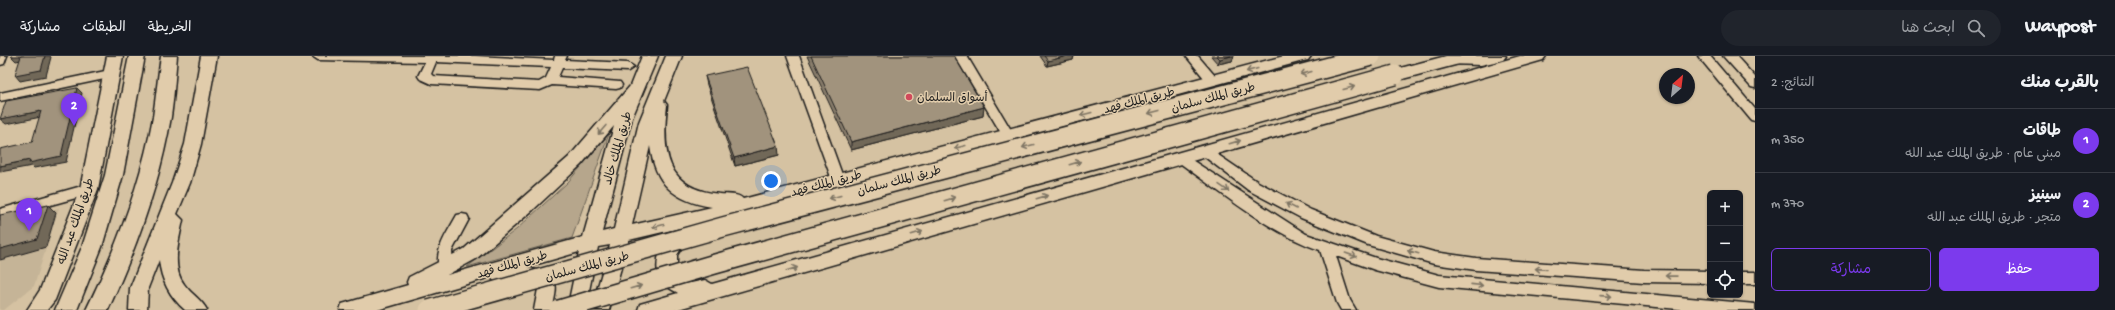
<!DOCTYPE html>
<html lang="ar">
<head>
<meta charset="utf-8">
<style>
	body { margin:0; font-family:"Gochi Hand","Playpen Sans Arabic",sans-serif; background:#20242c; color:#f1f3f6; direction:rtl }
	.controls { position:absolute; right:12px; bottom:12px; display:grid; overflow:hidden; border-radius:6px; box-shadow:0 1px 3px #0004 }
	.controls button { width:36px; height:36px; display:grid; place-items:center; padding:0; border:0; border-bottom:1px solid #363941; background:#171b24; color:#f1f3f6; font:20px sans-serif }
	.compass { position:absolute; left:1659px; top:12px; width:36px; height:36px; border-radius:50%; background:#171b24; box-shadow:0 1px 3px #0004; rotate:28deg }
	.you { position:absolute; left:771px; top:125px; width:14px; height:14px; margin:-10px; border:3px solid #fff; border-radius:50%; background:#1a73e8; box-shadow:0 0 0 6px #1a73e833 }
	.badge { display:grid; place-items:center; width:26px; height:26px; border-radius:50%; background:#7c3aed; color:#fff; font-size:13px; font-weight:700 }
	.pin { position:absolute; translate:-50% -33px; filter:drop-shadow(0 1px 2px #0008) }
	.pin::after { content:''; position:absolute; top:21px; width:14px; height:12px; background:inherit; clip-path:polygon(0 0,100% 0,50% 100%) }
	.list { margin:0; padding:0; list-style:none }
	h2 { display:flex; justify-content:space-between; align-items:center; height:52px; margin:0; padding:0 16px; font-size:17px }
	h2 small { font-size:13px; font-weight:400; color:#9ea1a6 }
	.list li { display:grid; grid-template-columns:26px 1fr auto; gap:12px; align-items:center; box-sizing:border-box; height:64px; padding:0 16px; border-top:1px solid #363941 }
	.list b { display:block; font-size:15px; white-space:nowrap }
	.list p { margin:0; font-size:13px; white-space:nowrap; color:#9ea1a6 }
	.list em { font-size:13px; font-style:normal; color:#9ea1a6 }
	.actions { display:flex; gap:8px; padding:12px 16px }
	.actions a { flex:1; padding:9px 0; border:1px solid #7c3aed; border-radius:6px; text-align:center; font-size:14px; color:#7c3aed }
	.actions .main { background:#7c3aed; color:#fff }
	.icon { flex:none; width:22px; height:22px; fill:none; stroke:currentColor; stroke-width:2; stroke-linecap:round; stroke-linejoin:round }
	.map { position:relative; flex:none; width:1755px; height:254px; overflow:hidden; direction:ltr }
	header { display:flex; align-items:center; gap:24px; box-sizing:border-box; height:56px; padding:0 20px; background:#171b24; border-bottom:1px solid #363941 }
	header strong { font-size:19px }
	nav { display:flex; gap:22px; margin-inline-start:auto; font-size:14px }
	.search { width:280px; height:36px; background:#20242c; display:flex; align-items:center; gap:10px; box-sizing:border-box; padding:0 14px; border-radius:22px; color:#9ea1a6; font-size:15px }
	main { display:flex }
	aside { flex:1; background:#171b24 }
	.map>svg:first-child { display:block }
	.built { fill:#c5b497 }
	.green { fill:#b6a68c; stroke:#696154 }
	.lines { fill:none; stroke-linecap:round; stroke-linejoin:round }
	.minor-casing { stroke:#1c1c1c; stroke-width:3 }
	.major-casing { stroke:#1c1c1c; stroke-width:3 }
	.highway-casing { stroke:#1c1c1c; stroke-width:3 }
	.minor { fill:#e1ccab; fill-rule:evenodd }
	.major { fill:#e1ccab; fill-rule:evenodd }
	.highway { fill:#e1ccab; fill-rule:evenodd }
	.highway-bridge-casing { stroke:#1c1c1c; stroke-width:22; stroke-linecap:butt }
	.highway-bridge { stroke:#e1ccab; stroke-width:19 }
	.wall { fill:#8a7e6c; stroke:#1c1c1c }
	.shaded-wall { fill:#716758; stroke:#1c1c1c }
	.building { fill:#a1937d; stroke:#1c1c1c }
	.oneway { stroke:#7e7464 }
	.poi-dot { fill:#d1495b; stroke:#e1ccab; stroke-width:1.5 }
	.labels { text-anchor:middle; stroke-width:3; stroke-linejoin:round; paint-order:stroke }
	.poi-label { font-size:12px; fill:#1c1c1c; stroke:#e1ccab; text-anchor:start }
	.street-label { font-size:12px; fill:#1c1c1c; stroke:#e1ccab }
</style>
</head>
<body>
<header>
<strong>Waypost</strong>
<div class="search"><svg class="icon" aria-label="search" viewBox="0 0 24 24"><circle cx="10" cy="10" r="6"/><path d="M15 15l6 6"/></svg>ابحث هنا</div>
<nav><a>الخريطة</a><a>الطبقات</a><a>مشاركة</a></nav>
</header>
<main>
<aside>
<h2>بالقرب منك<small>النتائج: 2</small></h2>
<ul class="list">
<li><span class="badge">1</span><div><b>طاقات</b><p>مبنى عام · طريق الملك عبد الله</p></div><em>350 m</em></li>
<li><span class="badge">2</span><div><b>سينيز</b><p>متجر · طريق الملك عبد الله</p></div><em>370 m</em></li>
</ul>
<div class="actions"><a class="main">حفظ</a><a>مشاركة</a></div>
</aside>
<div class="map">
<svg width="1755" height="254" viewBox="0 0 1755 254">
	<rect width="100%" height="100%" fill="#d5c2a2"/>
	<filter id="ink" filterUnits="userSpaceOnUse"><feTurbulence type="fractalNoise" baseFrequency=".025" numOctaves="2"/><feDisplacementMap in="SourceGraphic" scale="8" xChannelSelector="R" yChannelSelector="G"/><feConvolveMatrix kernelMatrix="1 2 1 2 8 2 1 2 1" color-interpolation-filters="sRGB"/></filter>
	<g filter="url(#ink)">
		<path class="built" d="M 59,152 L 34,230 L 4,254 L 0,254 L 0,166 Z"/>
		<path class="green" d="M 609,78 L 572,182 L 467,211 L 517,173 L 568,126 Z"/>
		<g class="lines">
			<g class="minor-casing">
				<g id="minor">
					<path d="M 0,0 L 7,0 L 4,8 L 0,9 Z"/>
					<path d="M 312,0 L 475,0 L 554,4 L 555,0 L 567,0 L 565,4 L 628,7 L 634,11 L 628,15 L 562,12 L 558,21 L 620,26 L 622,29 L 620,32 L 616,33 L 552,29 L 540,34 L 431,28 L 420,23 L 418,20 L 425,6 L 318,4 ZM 436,6 L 551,11 L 546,22 L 539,26 L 433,20 L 431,18 Z"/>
					<path d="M 787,0 L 799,0 L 844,124 L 843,128 L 833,128 L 832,124 Z"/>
					<path d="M 955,0 L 967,0 L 1014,79 L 1012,82 L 1004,82 Z"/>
					<path d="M 1186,0 L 1198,0 L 1216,21 L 1218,24 L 1216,27 L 1208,27 Z"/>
					<path d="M 1698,0 L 1710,0 L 1755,53 L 1755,65 L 1751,64 Z"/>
					<path d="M 1723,0 L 1736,0 L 1755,21 L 1755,32 L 1751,31 Z"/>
					<path d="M 110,14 L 116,18 L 114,21 L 0,45 L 0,37 Z"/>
					<path d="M 1205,90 L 1258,126 L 1311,154 L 1376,180 L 1434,196 L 1476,202 L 1644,214 L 1710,215 L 1710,227 L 1644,226 L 1476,214 L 1434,208 L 1368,189 L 1301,162 L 1248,134 L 1201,98 L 1199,95 L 1201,92 Z"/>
					<path d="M 1181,97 L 1306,178 L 1376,202 L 1439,219 L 1755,248 L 1755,254 L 1689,254 L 1439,231 L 1375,214 L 1336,200 L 1350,244 L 1356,254 L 1341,254 L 1337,247 L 1320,194 C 1268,176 1222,137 1177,105 L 1175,102 L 1177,99 Z"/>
					<path d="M 89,128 L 94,129 L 96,133 L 94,137 L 0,163 L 0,153 Z"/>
					<path d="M 462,158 L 467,159 L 469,163 L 452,195 L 453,212 L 451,216 L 446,218 L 441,216 C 431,197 448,176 457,159 Z"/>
					<rect x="1740" y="216" width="15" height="12"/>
				</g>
			</g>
			<g class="major-casing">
				<g id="major">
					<path d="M 107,0 L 123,0 L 98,133 L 55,244 L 47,254 L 27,254 L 40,234 L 80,133 Z"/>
					<path d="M 201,0 L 217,0 L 201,88 L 190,127 L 177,158 L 183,164 C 179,184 171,211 184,228 C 191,238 202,244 207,254 L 185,254 C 170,241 161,224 159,204 L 148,232 L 147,254 L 129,254 L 130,232 L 172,127 L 185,88 Z"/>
					<path d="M 642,0 L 658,0 L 632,62 L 602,176 L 614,173 L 639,66 L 666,0 L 682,0 L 664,45 L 667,49 C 662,96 665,133 720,138 C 727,139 738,137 743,143 L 1284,0 L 1311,0 L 1308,4 L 1303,5 L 752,155 L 629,184 L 609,254 L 591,254 L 610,189 L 598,191 L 585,254 L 567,254 L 579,196 L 527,211 C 559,221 559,223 552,254 L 534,254 L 538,233 C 518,219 510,230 493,224 L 491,221 L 377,254 L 340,254 L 342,248 L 408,229 L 407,226 L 409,221 L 464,193 L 569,101 L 630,30 ZM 614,70 L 583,181 L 447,219 L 476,203 L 533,154 L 581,109 ZM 650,90 C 655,128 674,145 712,151 L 632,169 Z"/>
					<path d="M 1449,0 L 1506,0 L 1503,4 L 1481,9 L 1448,8 L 1445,4 Z"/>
					<path d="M 1520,0 L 1546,0 L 1543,4 L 675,254 L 638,254 L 640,248 L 678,237 C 673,234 666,231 662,227 C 649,210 665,167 687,174 L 690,179 L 677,199 L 677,218 L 691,227 L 705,224 L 712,228 Z"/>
				</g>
			</g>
			<g class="highway-casing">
				<g id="highway">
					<path d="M 129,0 L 145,0 L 123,119 L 102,191 L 77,254 L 55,254 L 82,191 L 105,119 Z"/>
					<path d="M 161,0 L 177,0 C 175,20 174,41 171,61 C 160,127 136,193 108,254 L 86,254 C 116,193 141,127 153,61 C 156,41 158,20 161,0 Z"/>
					<path d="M 1446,0 L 1476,0 L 1474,4 L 1395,25 L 1389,23 L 1386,19 L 1389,15 Z"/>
				</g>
			</g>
			<use href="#minor" class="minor"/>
			<use href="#major" class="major"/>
			<use href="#highway" class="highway"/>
			<g class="highway-bridge-casing">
				<g id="highway-bridge">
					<path d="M 429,254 L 723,171 L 1371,0"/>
					<path d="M 559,254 L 715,208 L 1395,19"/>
				</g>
			</g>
			<use href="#highway-bridge" class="highway-bridge"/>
		</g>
		<g class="wall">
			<path d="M 807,0 L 954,0 L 983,60 L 851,94 Z"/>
			<path d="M 1040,0 L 1074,0 L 1073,4 L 1047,10 Z"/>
			<path d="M 1211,0 L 1234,0 L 1232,5 L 1218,8 Z"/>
			<path d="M 705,20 L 779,99 L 735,110 L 707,29 Z"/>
		</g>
		<g class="shaded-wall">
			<path d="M 11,0 L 24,0 L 26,3 L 16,5 Z"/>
			<path d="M 45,0 L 50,0 L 51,1 L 46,20 L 20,25 L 15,19 Z"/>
			<path d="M 1067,0 L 1074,0 L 1073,4 L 1047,10 L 1048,5 Z"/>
			<path d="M 1231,0 L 1234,0 L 1232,5 L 1218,8 L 1220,3 Z"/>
			<path d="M 77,32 L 82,37 L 66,106 L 34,112 L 32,110 L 0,116 L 0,110 L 30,104 Z"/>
			<path d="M 984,51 L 983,60 L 851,94 L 851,86 Z"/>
			<path d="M 41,55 L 46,60 L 6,68 L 0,63 Z"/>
			<path d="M 778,90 L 779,99 L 735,110 L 734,102 Z"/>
			<path d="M 48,149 L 56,157 L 46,191 L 0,204 L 0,193 Z"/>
		</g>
		<g class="building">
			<path d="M 21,0 L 45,0 L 41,14 L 15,19 Z"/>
			<path d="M 811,0 L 954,0 L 984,51 L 851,86 Z"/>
			<path d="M 1044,0 L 1067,0 L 1048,5 Z"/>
			<path d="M 1217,0 L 1231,0 L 1220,3 Z"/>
			<path d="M 747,11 L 778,90 L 734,102 L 705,20 Z"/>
			<path d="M 77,32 L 61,100 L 29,107 L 30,104 L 0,110 L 0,93 L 32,86 L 41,55 L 0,63 L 6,45 Z"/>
			<path d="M 48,149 L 37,183 L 0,193 L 0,159 Z"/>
		</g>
		<defs><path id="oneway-shaft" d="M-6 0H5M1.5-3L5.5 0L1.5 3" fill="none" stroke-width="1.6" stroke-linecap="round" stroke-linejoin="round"/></defs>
		<g class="oneway">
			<use href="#oneway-shaft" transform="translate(1252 14) rotate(165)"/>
			<use href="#oneway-shaft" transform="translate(1306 17) rotate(166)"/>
			<use href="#oneway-shaft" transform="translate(1349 32) rotate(-15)"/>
			<use href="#oneway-shaft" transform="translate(1154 56) rotate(165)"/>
			<use href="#oneway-shaft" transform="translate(1086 58) rotate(165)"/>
			<use href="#oneway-shaft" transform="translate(602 74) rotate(131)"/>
			<use href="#oneway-shaft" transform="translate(1235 86) rotate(-16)"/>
			<use href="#oneway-shaft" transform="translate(1028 90) rotate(165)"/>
			<use href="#oneway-shaft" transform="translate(960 91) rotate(165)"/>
			<use href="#oneway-shaft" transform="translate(1075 107) rotate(-16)"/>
			<use href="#oneway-shaft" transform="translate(1224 132) rotate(35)"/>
			<use href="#oneway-shaft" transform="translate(835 141) rotate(165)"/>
			<use href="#oneway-shaft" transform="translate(1042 141) rotate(-16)"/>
			<use href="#oneway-shaft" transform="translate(950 143) rotate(-16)"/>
			<use href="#oneway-shaft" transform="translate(1291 150) rotate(-152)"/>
			<use href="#oneway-shaft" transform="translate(658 170) rotate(166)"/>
			<use href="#oneway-shaft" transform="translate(917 177) rotate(-16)"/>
			<use href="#oneway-shaft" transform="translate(1413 196) rotate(-164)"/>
			<use href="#oneway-shaft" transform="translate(1351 199) rotate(19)"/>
			<use href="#oneway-shaft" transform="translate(792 213) rotate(-16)"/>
			<use href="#oneway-shaft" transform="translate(1541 213) rotate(-176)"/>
			<use href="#oneway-shaft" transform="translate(1671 220) rotate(-179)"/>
			<use href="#oneway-shaft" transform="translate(1477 229) rotate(6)"/>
			<use href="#oneway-shaft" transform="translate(636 231) rotate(-16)"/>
			<use href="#oneway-shaft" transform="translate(1606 240) rotate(4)"/>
		</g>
	</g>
	<circle class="poi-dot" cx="909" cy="41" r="4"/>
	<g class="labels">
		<g class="poi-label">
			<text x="917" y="45">أسواق السلمان</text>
		</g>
		<g class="street-label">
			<text transform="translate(1213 41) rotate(-15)" y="4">طريق الملك سلمان</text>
			<text transform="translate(1139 44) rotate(-15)" y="4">طريق الملك فهد</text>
			<text transform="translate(617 92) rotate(-74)" y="4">طريق الملك خالد</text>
			<text transform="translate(899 124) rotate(-15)" y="4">طريق الملك سلمان</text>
			<text transform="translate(826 127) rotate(-15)" y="4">طريق الملك فهد</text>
			<text transform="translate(75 165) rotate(-71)" y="4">طريق الملك عبد الله</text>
			<text transform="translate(512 208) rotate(-16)" y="4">طريق الملك فهد</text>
			<text transform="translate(587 210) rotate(-15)" y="4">طريق الملك سلمان</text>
		</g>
	</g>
</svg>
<div class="controls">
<button>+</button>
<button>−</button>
<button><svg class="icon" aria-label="locate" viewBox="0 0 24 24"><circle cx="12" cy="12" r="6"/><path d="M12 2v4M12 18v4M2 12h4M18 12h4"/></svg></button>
</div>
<svg class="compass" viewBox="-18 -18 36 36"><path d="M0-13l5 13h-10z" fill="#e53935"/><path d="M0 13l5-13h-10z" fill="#9ea1a6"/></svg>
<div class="you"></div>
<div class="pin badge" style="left:29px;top:175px">1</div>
<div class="pin badge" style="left:74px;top:70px">2</div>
</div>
</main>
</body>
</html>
